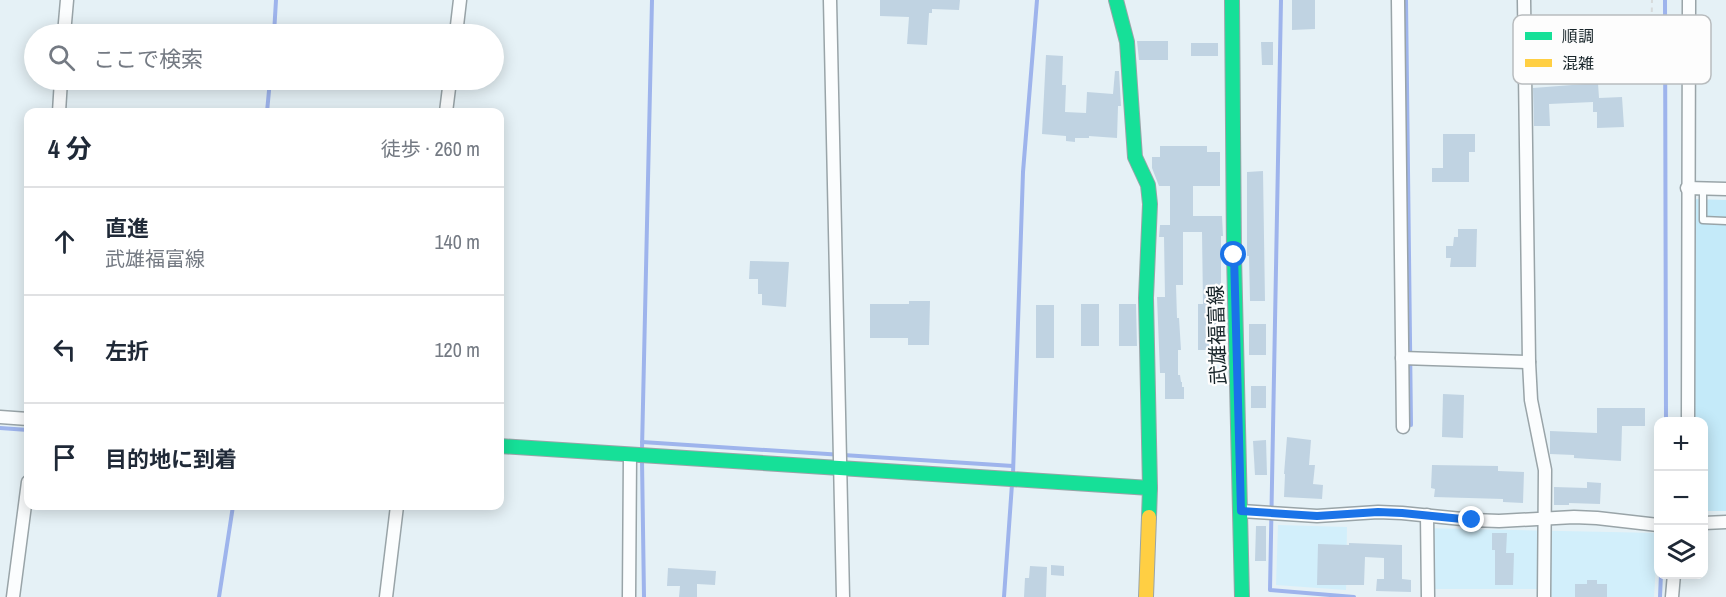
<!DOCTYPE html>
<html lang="ja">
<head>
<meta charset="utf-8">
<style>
	body { margin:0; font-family:"Archivo Narrow","Noto Sans JP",sans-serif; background:#f6f6f7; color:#1f2937 }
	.controls { position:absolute; right:18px; bottom:18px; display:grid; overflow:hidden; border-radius:12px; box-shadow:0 3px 15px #0003 }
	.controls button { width:54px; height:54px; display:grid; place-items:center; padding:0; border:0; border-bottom:2px solid #e0e1e3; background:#fff; color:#1f2937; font:30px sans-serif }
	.stop { position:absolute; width:18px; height:18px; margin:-14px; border:4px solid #1a73e8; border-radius:50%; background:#fff }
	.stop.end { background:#1a73e8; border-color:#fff; box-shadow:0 2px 6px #0008 }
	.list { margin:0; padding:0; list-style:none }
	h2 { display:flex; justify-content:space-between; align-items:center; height:78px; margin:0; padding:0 24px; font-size:26px }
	h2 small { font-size:20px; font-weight:400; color:#747a83 }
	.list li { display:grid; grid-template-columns:39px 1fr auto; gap:18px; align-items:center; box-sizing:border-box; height:108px; padding:0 24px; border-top:2px solid #e0e1e3 }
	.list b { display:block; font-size:22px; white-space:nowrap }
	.list p { margin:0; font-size:20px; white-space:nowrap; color:#747a83 }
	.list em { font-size:20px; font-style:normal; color:#747a83 }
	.icon { flex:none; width:33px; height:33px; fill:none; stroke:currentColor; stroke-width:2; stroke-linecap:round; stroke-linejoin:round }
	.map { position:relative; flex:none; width:1726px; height:597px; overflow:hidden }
	.search { position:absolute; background:#fff; box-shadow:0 3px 15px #0003; left:24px; top:24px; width:480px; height:66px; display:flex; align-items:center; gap:15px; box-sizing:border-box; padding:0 21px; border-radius:33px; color:#747a83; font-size:22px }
	.panel { position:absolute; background:#fff; box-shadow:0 3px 15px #0003; left:24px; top:108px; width:480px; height:402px; border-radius:12px }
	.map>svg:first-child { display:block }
	.built { fill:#d2effb }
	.pitch { fill:#c4eaf9 }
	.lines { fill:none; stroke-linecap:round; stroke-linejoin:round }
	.stream { stroke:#9eb4ec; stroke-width:4 }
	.building { fill:#c0d3e2 }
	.lane-casing { stroke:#99a4a8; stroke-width:9 }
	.street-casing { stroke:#99a4a8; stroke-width:15 }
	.fast-casing { stroke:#99a4a8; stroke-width:16 }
	.slow-casing { stroke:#99a4a8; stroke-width:16 }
	.path { stroke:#d7dbdc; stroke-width:2; stroke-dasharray:4.5 4.5; stroke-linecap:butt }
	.lane { stroke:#fbfdfe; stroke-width:6 }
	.street { stroke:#fbfdfe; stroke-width:12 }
	.fast { stroke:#16e098; stroke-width:14 }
	.slow { stroke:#ffcf43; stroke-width:14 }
	.route { stroke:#1a73e8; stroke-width:8 }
	.labels { text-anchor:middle; stroke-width:4.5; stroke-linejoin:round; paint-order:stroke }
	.street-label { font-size:20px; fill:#18252a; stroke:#fdfdfd }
	.key { fill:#fdfdfd; stroke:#b8bcbe; stroke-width:1.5 }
	.key-label { font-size:16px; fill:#18252a }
</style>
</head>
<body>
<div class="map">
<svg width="1726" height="597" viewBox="0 0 1726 597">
	<rect width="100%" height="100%" fill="#e5f1f6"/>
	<g class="built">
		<path d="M 1278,525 L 1347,527 L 1346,590 L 1276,585 Z"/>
		<path d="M 1421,528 L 1658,533 L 1654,597 L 1551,597 L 1551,589 L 1423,589 Z"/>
	</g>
	<path class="pitch" d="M 1693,199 L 1726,200 L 1726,511 L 1704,511 L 1704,422 L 1692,422 Z"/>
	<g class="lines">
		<g class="stream">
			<path d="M 1281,0 L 1270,590 L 1354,597"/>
			<path d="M 1406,0 L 1411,425"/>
			<path d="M 1665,0 L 1666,422"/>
			<path d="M 274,34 L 276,0"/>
			<path d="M 267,112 L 270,80"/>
			<path d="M 0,428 L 28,430"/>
			<path d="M 642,442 L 1013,466"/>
			<path d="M 642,449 L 652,0"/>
			<path d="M 642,460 L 644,597"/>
			<path d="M 1013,474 L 1023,172 L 1037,0"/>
			<path d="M 219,597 L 233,506"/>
			<path d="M 1004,597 L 1012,484"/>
			<path d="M 1660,597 L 1661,574"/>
		</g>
	</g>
	<g class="building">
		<path d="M 880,0 L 960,0 L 959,10 L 932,9 L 932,13 L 929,13 L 927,45 L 907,44 L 909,17 L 880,16 Z"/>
		<path d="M 1292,0 L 1315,0 L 1315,29 L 1292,30 Z"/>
		<path d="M 1137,41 L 1168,41 L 1168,60 L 1139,60 Z"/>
		<path d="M 1261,42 L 1273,42 L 1273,65 L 1262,65 Z"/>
		<rect x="1191" y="43" width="27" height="13"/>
		<path d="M 1046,55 L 1063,56 L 1062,85 L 1066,85 L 1065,112 L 1086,113 L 1087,92 L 1113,94 L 1115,71 L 1119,71 L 1121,106 L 1118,106 L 1117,138 L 1089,136 L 1089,138 L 1075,138 L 1075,142 L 1066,141 L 1066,136 L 1042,134 Z"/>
		<path d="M 1598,83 L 1599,98 L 1622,97 L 1624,127 L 1597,128 L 1597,112 L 1593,112 L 1593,102 L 1549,104 L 1550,126 L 1534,126 L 1533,88 Z"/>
		<path d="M 1443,134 L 1475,134 L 1475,152 L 1469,152 L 1469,182 L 1432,182 L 1432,168 L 1443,168 Z"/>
		<path d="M 1160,146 L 1207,146 L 1207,152 L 1220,152 L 1220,186 L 1193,186 L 1193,216 L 1222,216 L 1223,236 L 1221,236 L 1221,285 L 1216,285 L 1216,350 L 1198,350 L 1198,304 L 1203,304 L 1202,232 L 1183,232 L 1183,285 L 1176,285 L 1177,318 L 1179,318 L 1181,350 L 1178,350 L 1178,375 L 1180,375 L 1181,382 L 1182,382 L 1182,387 L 1184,387 L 1184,399 L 1165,399 L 1165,373 L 1160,373 L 1157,297 L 1165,297 L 1164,237 L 1159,237 L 1160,225 L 1170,225 L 1170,186 L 1159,186 L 1152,168 L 1152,157 L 1160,157 Z"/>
		<path d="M 1263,171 L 1265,301 L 1250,301 L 1249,256 L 1247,256 L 1247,172 Z"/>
		<path d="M 1458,229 L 1477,229 L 1476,267 L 1450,267 L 1451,258 L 1446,258 L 1446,246 L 1453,246 L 1454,237 L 1458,237 Z"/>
		<path d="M 750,261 L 789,262 L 786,307 L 762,305 L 762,294 L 758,294 L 758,279 L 749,279 Z"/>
		<path d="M 909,301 L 930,301 L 929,345 L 908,345 L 908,338 L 870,338 L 870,304 L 909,304 Z"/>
		<rect x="1081" y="304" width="18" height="42"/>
		<path d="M 1119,304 L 1136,304 L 1137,346 L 1119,346 Z"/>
		<rect x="1036" y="305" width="18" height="53"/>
		<rect x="1249" y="324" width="17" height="31"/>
		<rect x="1251" y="386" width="15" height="22"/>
		<path d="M 1443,394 L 1464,395 L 1463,438 L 1442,437 Z"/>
		<path d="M 1597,408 L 1645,408 L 1645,426 L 1622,426 L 1621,461 L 1574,458 L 1574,455 L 1550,454 L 1550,431 L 1597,433 Z"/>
		<path d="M 1287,437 L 1311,440 L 1309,465 L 1315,465 L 1313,484 L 1323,485 L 1322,499 L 1284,497 L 1285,474 L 1284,474 Z"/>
		<path d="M 1266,440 L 1267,475 L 1255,475 L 1253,441 Z"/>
		<path d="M 1432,465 L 1498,466 L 1498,471 L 1524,472 L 1523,503 L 1503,502 L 1503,499 L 1434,497 L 1435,489 L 1431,488 Z"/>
		<path d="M 1587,482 L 1601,483 L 1600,504 L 1569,503 L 1569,505 L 1554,505 L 1554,487 L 1587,488 Z"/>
		<path d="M 1256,526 L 1266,526 L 1266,561 L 1255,561 Z"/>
		<path d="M 1492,533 L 1507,533 L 1506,553 L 1514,553 L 1513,585 L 1495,585 L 1495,550 L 1492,550 Z"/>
		<path d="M 1349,543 L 1402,545 L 1402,579 L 1411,580 L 1411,592 L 1376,591 L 1377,579 L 1384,579 L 1384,558 L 1365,557 L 1364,585 L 1317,585 L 1318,544 L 1349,545 Z"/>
		<path d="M 1051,565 L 1064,566 L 1064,576 L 1051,575 Z"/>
		<path d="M 1030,566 L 1047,567 L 1046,597 L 1024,597 L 1025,578 L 1029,578 Z"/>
		<path d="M 668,568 L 716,571 L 715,585 L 697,584 L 697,597 L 679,597 L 680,586 L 667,586 Z"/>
		<path d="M 1587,580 L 1597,580 L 1597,584 L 1607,584 L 1607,597 L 1575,597 L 1575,584 L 1587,584 Z"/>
	</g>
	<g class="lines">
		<g class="lane-casing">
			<path id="lane" d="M 1703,188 L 1703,220 L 1726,221"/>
		</g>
		<g class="street-casing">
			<g id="street">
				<path d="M 830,0 L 843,597"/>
				<path d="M 1398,0 L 1403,427"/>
				<path d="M 1524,0 L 1529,362 L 1531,400 L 1545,470 L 1544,597"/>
				<path d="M 64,34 L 67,0"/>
				<path d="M 456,34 L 460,0"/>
				<path d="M 59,112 L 61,80"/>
				<path d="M 446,112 L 450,80"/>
				<path d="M 1687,188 L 1726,189"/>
				<path d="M 1402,358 L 1529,362"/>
				<path d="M 0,417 L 28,419"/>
				<path d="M 1688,422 L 1689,0"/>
				<path d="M 1241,511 L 1317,516 L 1378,512 L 1402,513 L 1472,520 L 1499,521 L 1574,517 L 1597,518 L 1658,525"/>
				<path d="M 1427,515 L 1428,597"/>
				<path d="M 1704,523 L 1726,522"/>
				<path d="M 13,597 L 28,482"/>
				<path d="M 386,597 L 397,506"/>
				<path d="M 629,597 L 630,455"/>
				<path d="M 1672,597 L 1674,574"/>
			</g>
		</g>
		<g class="fast-casing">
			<g id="fast">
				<path d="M 1116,0 L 1127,42 L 1135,157 L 1148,185 L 1150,204 L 1146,298 L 1150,488 L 1149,517"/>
				<path d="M 1232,0 L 1234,255 L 1242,597"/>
				<path d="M 500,446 L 1150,488"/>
			</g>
		</g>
		<g class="slow-casing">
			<path id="slow" d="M 1146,597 L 1149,517"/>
		</g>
		<path class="path" d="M 1535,60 L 1651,58 L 1652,0"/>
		<use href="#lane" class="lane"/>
		<use href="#street" class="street"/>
		<use href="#fast" class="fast"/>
		<use href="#slow" class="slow"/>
	</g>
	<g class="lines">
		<path class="route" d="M 1234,255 L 1241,511 L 1317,516 L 1378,512 L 1402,513 L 1472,520"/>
	</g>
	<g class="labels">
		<g class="street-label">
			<text transform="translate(1217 335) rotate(-92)" y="7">武雄福富線</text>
		</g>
	</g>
	<rect x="1513" y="15" width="198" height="69" rx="9" class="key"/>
	<rect x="1525" y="32" width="27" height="8" fill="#16e098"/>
	<rect x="1525" y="59" width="27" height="8" fill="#ffcf43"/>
	<g class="key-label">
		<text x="1562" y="42">順調</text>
		<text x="1562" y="69">混雑</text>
	</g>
</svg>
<div class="controls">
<button>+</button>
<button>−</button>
<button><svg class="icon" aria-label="layers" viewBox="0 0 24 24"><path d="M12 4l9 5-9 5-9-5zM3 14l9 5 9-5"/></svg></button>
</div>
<div class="stop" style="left:1234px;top:255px"></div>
<div class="stop end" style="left:1472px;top:520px"></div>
<div class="search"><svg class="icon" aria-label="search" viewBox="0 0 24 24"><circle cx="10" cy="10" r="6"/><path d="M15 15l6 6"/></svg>ここで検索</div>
<section class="panel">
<h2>4 分<small>徒歩 · 260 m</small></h2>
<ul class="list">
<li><svg class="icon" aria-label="ahead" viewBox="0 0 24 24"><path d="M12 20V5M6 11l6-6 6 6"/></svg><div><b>直進</b><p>武雄福富線</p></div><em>140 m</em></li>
<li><svg class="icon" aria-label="left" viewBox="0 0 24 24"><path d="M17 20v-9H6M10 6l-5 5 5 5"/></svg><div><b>左折</b></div><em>120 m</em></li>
<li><svg class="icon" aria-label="arrive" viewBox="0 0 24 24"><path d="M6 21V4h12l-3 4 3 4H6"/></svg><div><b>目的地に到着</b></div></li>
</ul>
</section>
</div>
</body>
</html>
